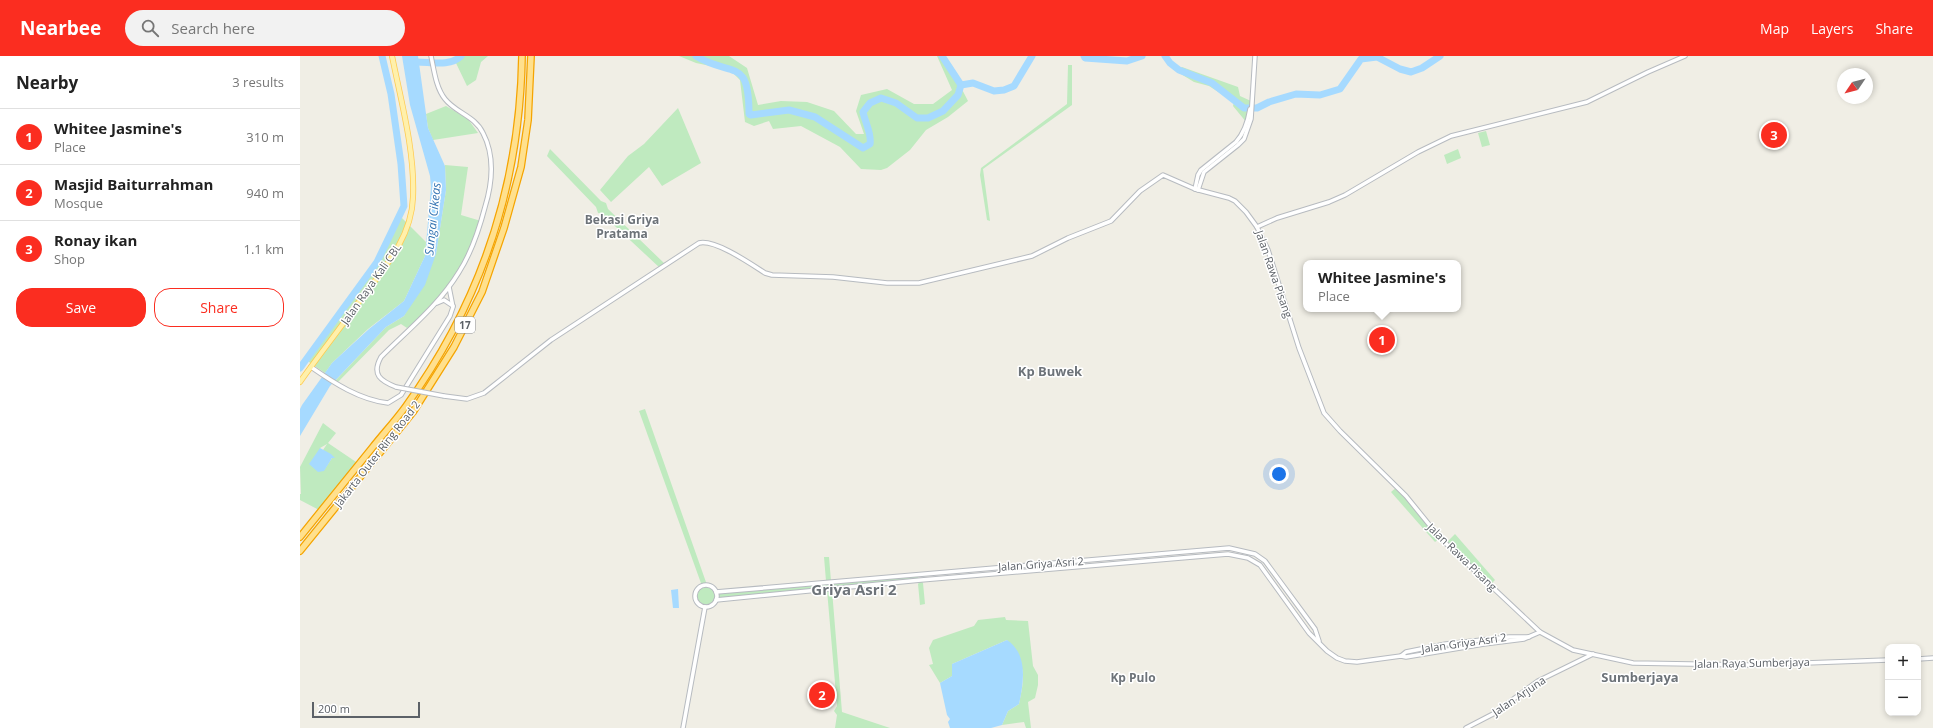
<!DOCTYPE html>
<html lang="en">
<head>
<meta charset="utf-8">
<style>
	body { margin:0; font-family:"Open Sans",sans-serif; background:#f2f2f2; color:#222 }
	.controls { position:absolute; right:12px; bottom:12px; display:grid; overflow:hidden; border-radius:8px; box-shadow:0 2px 6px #0003 }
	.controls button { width:36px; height:36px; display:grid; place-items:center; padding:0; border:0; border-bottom:1px solid #e0e0e0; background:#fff; color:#222; font:20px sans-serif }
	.compass { position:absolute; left:1537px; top:12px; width:36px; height:36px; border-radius:50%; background:#fff; box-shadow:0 2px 6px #0003; rotate:235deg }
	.scale { position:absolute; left:12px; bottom:10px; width:108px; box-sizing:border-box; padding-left:4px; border:2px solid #5c6167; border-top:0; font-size:11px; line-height:14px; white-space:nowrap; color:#5c6167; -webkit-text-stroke:3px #fff; paint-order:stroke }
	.you { position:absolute; left:979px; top:418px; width:14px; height:14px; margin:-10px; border:3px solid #fff; border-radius:50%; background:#1a73e8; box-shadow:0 0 0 6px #1a73e833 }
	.badge { display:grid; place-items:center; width:26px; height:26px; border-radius:50%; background:#fb2d20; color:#fff; font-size:13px; font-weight:700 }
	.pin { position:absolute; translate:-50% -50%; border:2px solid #fff; box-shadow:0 1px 4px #0006 }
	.popup { position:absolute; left:1003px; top:204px; width:158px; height:52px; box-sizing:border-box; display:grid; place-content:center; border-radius:8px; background:#fff; filter:drop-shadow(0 1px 3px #0005); font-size:13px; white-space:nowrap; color:#767676 }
	.popup b { font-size:15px; color:#222 }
	.popup::after { content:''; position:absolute; left:50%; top:100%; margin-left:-8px; border:8px solid transparent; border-top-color:#fff }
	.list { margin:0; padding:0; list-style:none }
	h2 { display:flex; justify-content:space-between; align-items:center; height:52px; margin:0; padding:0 16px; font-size:17px }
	h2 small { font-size:13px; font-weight:400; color:#767676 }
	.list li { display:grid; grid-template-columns:26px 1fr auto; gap:12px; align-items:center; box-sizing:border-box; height:56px; padding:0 16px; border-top:1px solid #e0e0e0 }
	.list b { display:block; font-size:15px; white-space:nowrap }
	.list p { margin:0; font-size:13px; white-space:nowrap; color:#767676 }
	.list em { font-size:13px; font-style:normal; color:#767676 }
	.actions { display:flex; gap:8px; padding:12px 16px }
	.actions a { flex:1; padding:9px 0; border:1px solid #fb2d20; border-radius:16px; text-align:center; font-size:14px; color:#fb2d20 }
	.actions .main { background:#fb2d20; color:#fff }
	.icon { flex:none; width:22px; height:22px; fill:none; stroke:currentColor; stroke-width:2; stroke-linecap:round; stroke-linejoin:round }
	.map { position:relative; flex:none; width:1633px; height:672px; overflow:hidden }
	header { display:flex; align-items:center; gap:24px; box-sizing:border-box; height:56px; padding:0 20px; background:#fb2d20; color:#fff }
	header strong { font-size:19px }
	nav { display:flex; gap:22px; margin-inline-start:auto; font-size:14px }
	.search { width:280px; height:36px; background:#f2f2f2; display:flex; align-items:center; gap:10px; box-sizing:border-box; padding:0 14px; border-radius:22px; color:#767676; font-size:15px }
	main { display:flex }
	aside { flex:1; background:#fff }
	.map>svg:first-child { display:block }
	.green { fill:#bfeabf; fill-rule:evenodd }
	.water { fill:#a6daff }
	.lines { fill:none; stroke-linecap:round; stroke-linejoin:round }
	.river { stroke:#a6daff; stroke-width:7 }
	.minor-casing { stroke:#b7bbc0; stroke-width:5.5 }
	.major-casing { stroke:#ffcb4f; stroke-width:6 }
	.highway-casing { stroke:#f5a400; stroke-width:8 }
	.minor { stroke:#fff; stroke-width:3.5 }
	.major { stroke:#fff0ab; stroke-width:4.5 }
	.highway { stroke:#ffe08d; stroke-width:5.5 }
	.minor-bridge-casing { stroke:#b7bbc0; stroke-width:5.5; stroke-linecap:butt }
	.minor-bridge { stroke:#fff; stroke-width:3.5 }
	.labels { text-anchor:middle; stroke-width:3; stroke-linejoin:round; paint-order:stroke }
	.shield { fill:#fff; stroke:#8d9095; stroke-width:1 }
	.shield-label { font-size:10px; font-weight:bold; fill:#5c6167 }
	.street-label { font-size:11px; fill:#5c6167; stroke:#fff }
	.water-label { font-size:12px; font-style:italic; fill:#3574b3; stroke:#fff }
	.neighbourhood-label { font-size:12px; font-weight:bold; fill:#6d7379; stroke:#fff }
	.quarter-label { font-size:13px; font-weight:bold; fill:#6d7379; stroke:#fff }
	.district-label { font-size:15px; font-weight:bold; fill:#6d7379; stroke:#fff }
</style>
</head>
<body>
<header>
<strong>Nearbee</strong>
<div class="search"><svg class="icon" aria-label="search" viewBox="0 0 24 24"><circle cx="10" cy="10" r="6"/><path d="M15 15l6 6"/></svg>Search here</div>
<nav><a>Map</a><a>Layers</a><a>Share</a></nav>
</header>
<main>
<aside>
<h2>Nearby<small>3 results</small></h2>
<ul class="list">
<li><span class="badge">1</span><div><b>Whitee Jasmine's</b><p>Place</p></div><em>310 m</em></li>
<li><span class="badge">2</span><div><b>Masjid Baiturrahman</b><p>Mosque</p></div><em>940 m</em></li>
<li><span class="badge">3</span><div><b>Ronay ikan</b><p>Shop</p></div><em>1.1 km</em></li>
</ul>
<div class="actions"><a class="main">Save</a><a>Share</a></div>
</aside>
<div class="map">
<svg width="1633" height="672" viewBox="0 0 1633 672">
	<rect width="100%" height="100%" fill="#f0eee5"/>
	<g class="green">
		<path d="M 161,0 L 188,0 L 181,6 L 176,24 L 167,30 L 155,5 Z"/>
		<path d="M 379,0 L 429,0 L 447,12 L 458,49 L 481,45 L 507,46 L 534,55 L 556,78 L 564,78 L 556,55 L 561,39 L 587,33 L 614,48 L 633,48 L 652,34 L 637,0 L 642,0 L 651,12 L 668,45 L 648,61 L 626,74 L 610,94 L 587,112 L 581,114 L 561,113 L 540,91 L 501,70 L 473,73 L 469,65 L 454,70 L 445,66 L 440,24 L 430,14 L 396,7 Z"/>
		<path d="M 768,9 L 772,9 L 772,49 L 683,113 L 690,165 L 687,164 L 680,119 L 681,112 L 767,48 Z"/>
		<path d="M 882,11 L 938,31 L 940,40 L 951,45 L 947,67 L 933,50 L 934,46 L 909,30 L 894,26 L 876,15 Z"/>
		<path d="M 146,50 L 168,63 L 178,77 L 133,84 L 128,72 L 126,58 Z"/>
		<path d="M 378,52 L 401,107 L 362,130 L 349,111 L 311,146 L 300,134 L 328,100 L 344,88 Z"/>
		<path d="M 1186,75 L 1190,89 L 1182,91 L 1178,77 Z"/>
		<path d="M 250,93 L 301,145 L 306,147 L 308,153 L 365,208 L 360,212 L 302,158 L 298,157 L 296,151 L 247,100 Z"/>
		<path d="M 1158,93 L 1161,102 L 1147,108 L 1144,99 Z"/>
		<path d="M 145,109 L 168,111 L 161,159 L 181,165 C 175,180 169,196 162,211 C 150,235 128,256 107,272 L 101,268 L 89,274 L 37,327 L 35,325 L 86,271 L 104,260 L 136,198 L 146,134 Z"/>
		<path d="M 100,160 L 126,186 L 125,200 L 104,245 L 68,273 L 32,307 L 25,317 L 6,304 L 73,212 L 89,187 Z"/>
		<path d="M 345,353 L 407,529 L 412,531 L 416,536 L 526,525 L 524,501 L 529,501 L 531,525 L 616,519 L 623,527 L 625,548 L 620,549 L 618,528 L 621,524 L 532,534 L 542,656 L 590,672 L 535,672 L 537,659 L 534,655 L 537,650 L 527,534 L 416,544 L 408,551 L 398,548 L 396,538 L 402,530 L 339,355 Z"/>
		<path d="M 23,367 L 36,377 L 28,387 L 59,408 L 21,455 L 0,444 L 0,438 L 1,438 L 0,411 ZM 27,388 L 23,394 L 32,402 L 24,414 L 20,392 Z"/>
		<path d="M 1097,431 L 1140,482 L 1135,486 L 1091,436 Z"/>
		<path d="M 1155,478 L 1195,524 L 1190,529 L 1146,487 Z"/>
		<path d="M 705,561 L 706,564 L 728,565 L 733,610 L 738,619 L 738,629 L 735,642 L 728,646 L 731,672 L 726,672 L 724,666 L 702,669 L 708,655 L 719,648 C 726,615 725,612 707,584 L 652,608 L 652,620 L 640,627 L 629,609 L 633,608 L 629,592 L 633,584 L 674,570 L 678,564 Z"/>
	</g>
	<g class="water">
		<path d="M 102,0 L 118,0 L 128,72 L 145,110 L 146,134 L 136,198 L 125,229 L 104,260 L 86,271 L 30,330 L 0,380 L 0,353 L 2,349 L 32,307 L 69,273 L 104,245 L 125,200 L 131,131 L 130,120 L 110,49 Z"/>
		<path d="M 20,392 L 31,398 L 35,402 L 32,402 L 24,415 L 18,416 L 9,408 Z"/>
		<path d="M 378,533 L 379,552 L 373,552 L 371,534 Z"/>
		<path d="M 707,584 C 728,598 724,626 719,648 L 708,655 L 702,669 L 691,672 L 650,672 L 648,666 L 650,663 L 647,659 L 640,627 L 652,620 L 652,608 Z"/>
	</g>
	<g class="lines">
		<g class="river">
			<path d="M 396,0 C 432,22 449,0 449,58 L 451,59 L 489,54 L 515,61 L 563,92 L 570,88 C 572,78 565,66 563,56 L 570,47 L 581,42 L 596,47 L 617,62 L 628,62 L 643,55 L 658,39 L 661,29 L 673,27 L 694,35 L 704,34 L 714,30 L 732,0"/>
			<path d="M 642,0 L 661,29"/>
			<path d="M 784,0 L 785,2 L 827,5 L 842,0"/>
			<path d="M 865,0 L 870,7 L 879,14 L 912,27 L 944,52 L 957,52 L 969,46 L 996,38 L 1020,39 L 1040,33 L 1061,3 L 1077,1 L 1100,13 L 1111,16 L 1122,12 L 1140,0"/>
			<path d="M 117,6 C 131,6 150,11 161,0"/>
			<path d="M 0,312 L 77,206 L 104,150 L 101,108 L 91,38 L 82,0"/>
		</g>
		<g class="minor-casing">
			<g id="minor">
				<path d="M 895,133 L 898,119 L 901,114 L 936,86 C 944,77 948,65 950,53"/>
				<path d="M 898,134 L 904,116 L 938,89 L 944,83 L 951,63 L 955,0"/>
				<path d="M 957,171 L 977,162 L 1029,146 L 1045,139 L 1118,96 L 1151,80 L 1287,46 L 1348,16 L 1385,0"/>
				<path d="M 137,247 L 144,244 L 153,250"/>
				<path d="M 11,311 C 34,327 60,344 88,347 L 101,339 L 150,260 L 153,251 L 149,231"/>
				<path d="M 96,331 C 81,325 71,319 81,301 C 108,274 139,249 159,216 C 172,196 179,174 185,151 C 192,128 195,100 183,77 C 175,60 156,57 145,43 C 136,32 134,14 131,0"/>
				<path d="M 144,340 L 167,343 L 184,337 L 251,284 L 399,187 C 415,183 451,208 465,217 L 472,219 L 533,221 L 587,227 L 619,227 L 732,200 L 768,182 L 811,165 L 840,135 L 863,119 L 895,133 L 929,142 L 935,145 L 946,156 L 957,171 L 968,194 L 999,292 L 1024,357 L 1040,375 L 1106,440 L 1140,482 L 1240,576 L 1273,594 L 1333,607 L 1448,609 L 1588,604"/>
				<circle cx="406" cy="540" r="11"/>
				<path d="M 416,536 L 929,492 L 955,498 L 965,505 L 1015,573 L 1019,585"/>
				<path d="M 416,544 L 621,524 L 928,498 L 948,502 L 960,509 L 1009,577 L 1027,595 L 1037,602 L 1045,605 L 1057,606 L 1101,600 L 1106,601 L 1184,588 L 1224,583 L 1240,576"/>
				<path d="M 1101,600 L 1106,596 L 1146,588 L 1209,581 L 1229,581"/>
				<path d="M 1618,603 L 1633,602"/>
				<path d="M 383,672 L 405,551"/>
				<path d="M 1166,672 L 1193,658 L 1238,625 L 1293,598"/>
			</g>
		</g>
		<g class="major-casing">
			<path id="major" d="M 0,326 C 19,299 39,274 58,247 C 81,216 112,183 113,141 C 115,95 101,45 92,0"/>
		</g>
		<g class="highway-casing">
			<g id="highway">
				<path d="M 0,481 C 24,451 48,422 72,392 C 83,378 96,364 106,350 C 181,246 220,128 222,0"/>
				<path d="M 0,495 L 113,356 L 154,291 L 182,236 L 204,172 L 221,111 L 228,64 L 231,0"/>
			</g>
		</g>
		<use href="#minor" class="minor"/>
		<use href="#major" class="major"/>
		<use href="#highway" class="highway"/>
		<g class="minor-bridge-casing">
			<path id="minor-bridge" d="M 96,331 L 144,340"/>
		</g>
		<use href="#minor-bridge" class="minor-bridge"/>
	</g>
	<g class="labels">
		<rect class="shield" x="155" y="261" width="20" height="16" rx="3"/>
		<g class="shield-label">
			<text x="165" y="273">17</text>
		</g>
		<g class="street-label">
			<text transform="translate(974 218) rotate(71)" y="4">Jalan Rawa Pisang</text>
			<text transform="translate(71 228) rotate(-55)" y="4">Jalan Raya Kali CBL</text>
			<text transform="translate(77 398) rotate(-52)" y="4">Jakarta Outer Ring Road 2</text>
			<text transform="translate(1162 501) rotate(44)" y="4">Jalan Rawa Pisang</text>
			<text transform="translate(741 508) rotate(-4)" y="4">Jalan Griya Asri 2</text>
			<text transform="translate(1164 587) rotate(-8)" y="4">Jalan Griya Asri 2</text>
			<text transform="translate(1452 607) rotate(-1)" y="4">Jalan Raya Sumberjaya</text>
			<text transform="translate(1219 640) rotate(-34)" y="4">Jalan Arjuna</text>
		</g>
		<g class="water-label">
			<text transform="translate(133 163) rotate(-84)" y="4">Sungai Cikeas</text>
		</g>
		<g class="neighbourhood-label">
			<text x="322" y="168">Bekasi Griya<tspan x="322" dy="14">Pratama</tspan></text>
			<text x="833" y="626">Kp Pulo</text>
		</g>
		<g class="quarter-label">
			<text x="750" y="320">Kp Buwek</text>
			<text x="1340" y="626">Sumberjaya</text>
		</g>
		<g class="district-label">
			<text x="554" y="539">Griya Asri 2</text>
		</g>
	</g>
</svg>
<div class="controls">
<button>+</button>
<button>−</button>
</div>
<svg class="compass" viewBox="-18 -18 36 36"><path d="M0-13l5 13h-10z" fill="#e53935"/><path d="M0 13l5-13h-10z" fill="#767676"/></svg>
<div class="scale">200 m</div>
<div class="you"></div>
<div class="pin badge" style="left:1082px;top:284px">1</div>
<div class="popup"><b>Whitee Jasmine's</b>Place</div>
<div class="pin badge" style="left:522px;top:639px">2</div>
<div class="pin badge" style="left:1474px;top:79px">3</div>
</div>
</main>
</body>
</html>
